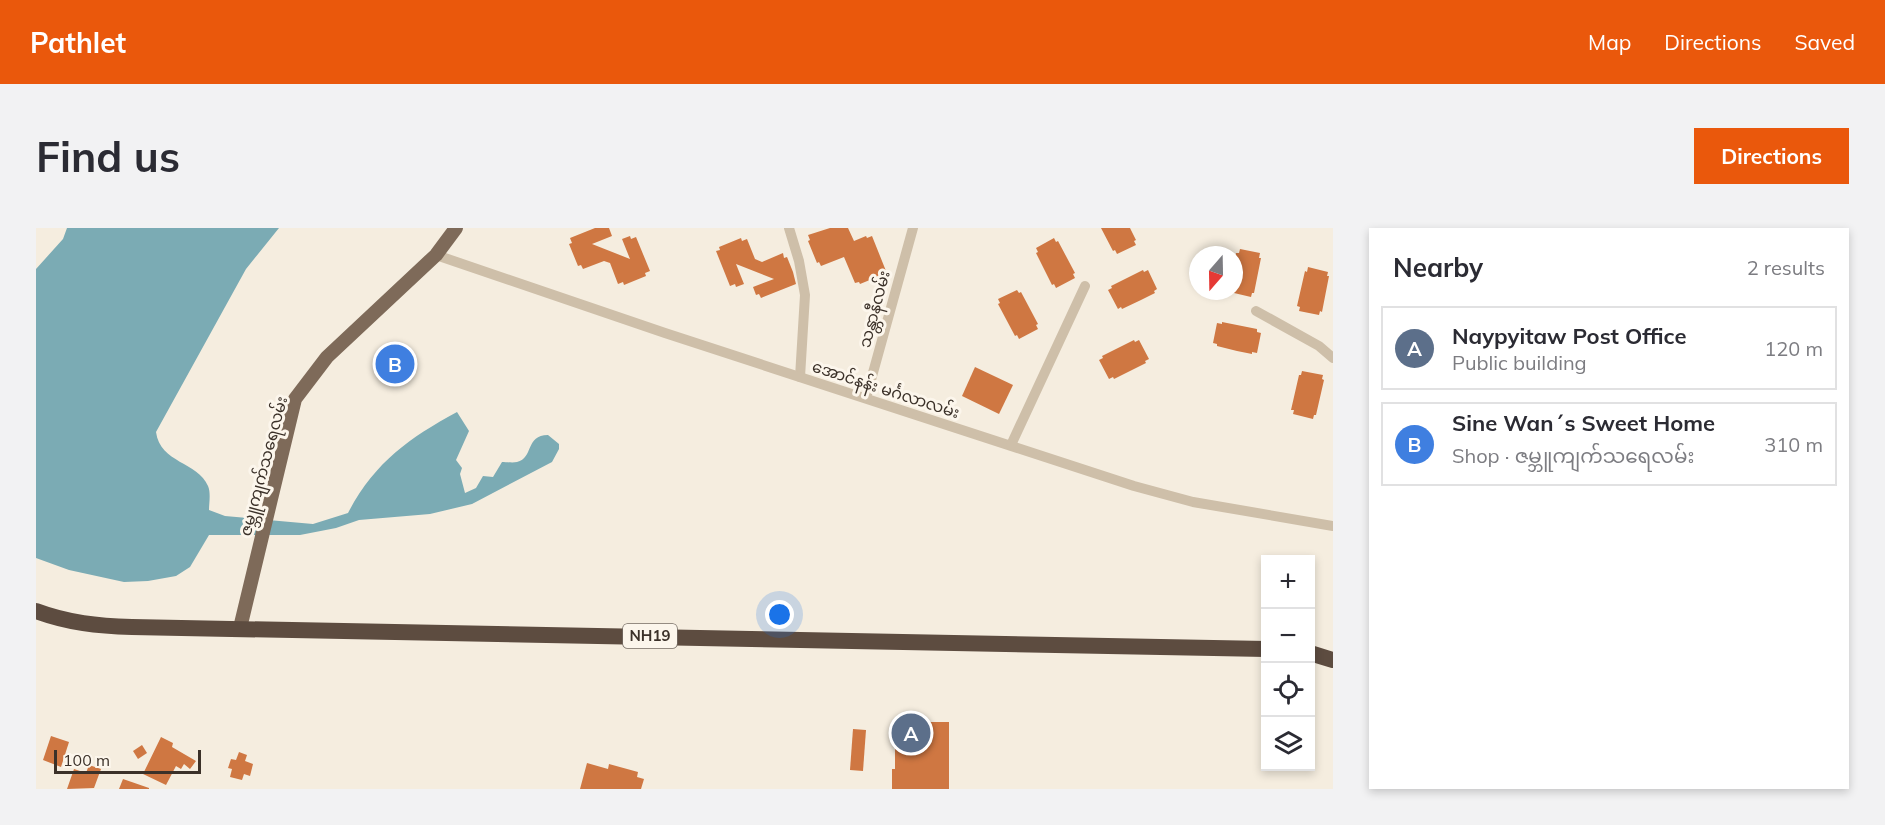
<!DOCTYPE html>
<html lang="en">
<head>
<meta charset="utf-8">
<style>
	body { margin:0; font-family:Mulish,"Noto Sans Myanmar",sans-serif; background:#f2f2f3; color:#2b2b33 }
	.controls { position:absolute; right:18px; bottom:18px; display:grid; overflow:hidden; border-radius:0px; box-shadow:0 3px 9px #0003 }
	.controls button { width:54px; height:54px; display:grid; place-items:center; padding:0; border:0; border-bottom:2px solid #e1e1e2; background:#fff; color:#2b2b33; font:30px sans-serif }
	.compass { position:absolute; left:1153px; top:18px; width:54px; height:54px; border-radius:50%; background:#fff; box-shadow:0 3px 9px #0003; rotate:200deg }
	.scale { position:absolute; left:18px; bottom:15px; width:147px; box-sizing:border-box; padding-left:6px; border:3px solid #3b3129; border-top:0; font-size:16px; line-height:21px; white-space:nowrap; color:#3b3129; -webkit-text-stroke:4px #fcf6ec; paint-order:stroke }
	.you { position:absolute; left:744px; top:387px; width:21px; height:21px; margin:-15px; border:4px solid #fff; border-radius:50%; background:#1a73e8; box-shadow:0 0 0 9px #1a73e833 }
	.badge { display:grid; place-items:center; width:39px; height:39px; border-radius:50%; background:#ea580c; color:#fff; font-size:20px; font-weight:700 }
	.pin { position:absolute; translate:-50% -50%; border:3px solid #fff; box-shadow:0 2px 6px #0006 }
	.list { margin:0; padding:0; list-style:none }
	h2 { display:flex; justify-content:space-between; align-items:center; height:78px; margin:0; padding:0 24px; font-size:26px }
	h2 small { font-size:20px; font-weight:400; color:#7c7c81 }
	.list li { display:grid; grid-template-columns:39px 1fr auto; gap:18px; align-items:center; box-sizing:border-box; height:84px; margin:0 12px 12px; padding:0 12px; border:2px solid #e1e1e2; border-radius:0px }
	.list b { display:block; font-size:22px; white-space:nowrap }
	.list p { margin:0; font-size:20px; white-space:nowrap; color:#7c7c81 }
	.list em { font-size:20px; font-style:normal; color:#7c7c81 }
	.icon { flex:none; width:33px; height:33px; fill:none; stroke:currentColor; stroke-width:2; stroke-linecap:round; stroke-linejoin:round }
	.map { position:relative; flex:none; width:1297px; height:561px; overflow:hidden; border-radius:0px }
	header { display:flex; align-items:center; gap:36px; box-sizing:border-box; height:84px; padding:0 30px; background:#ea580c; color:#fff }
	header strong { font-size:28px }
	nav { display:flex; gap:33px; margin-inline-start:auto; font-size:21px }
	.intro { display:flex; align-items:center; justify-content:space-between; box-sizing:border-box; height:144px; padding:0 36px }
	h1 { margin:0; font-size:42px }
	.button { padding:15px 27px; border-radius:0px; background:#ea580c; color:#fff; font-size:21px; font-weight:700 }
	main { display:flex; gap:36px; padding:0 36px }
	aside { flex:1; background:#fff; border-radius:0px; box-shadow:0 3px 9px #0003 }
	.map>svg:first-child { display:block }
	.water { fill:#7babb4 }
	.building { fill:#cf7742 }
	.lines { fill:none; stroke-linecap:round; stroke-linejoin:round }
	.minor { stroke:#cebfa9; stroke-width:10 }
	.major { stroke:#7e6a59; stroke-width:14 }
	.highway { stroke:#5d4c40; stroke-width:16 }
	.labels { text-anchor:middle; stroke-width:6; stroke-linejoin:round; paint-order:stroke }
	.shield { fill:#fcf6ec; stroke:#756c64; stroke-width:1.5 }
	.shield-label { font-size:15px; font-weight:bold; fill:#3b3129 }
	.street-label { font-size:16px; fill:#3b3129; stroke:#fcf6ec }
</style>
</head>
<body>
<header>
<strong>Pathlet</strong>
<nav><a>Map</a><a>Directions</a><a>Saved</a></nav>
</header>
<div class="intro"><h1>Find us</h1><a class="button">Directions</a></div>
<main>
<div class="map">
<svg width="1297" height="561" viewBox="0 0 1297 561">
	<rect width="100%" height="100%" fill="#f5eddf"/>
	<path class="water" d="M 31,0 L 243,0 L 210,41 L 120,204 C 124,235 162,234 172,258 C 175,265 173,275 173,282 L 189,288 L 277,296 L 312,285 C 338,235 373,210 421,184 L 433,203 L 420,232 L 426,240 L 424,246 L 429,265 L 440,260 L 447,248 L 457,249 L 466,234 C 470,234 477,235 481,234 C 498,230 489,207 512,207 L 523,216 L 523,221 L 516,234 L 436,276 L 394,286 L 323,292 L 300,300 L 264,307 L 173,307 L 154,339 L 140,348 L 112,353 L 88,354 L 33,342 L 0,330 L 0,41 L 27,11 Z"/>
	<g class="building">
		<path d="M 559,0 L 573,0 L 576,8 L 556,16 L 594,31 L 586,11 L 594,8 L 595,11 L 600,9 L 614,43 L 609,45 L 610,48 L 588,57 L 587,54 L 582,56 L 574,35 L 568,33 L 547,41 L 545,37 L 542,38 L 533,16 L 536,15 L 534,10 Z"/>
		<path d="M 794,0 L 812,0 L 818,13 L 830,8 L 831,10 L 836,8 L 850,43 L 845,45 L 846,47 L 824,56 L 823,54 L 819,55 L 808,29 L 785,38 L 783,34 L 781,35 L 772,13 L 774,12 L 772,7 Z"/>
		<path d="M 1065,0 L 1094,0 L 1100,12 L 1098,13 L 1100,17 L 1081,26 L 1079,22 L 1077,23 Z"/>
		<path d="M 705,10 L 706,13 L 711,11 L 719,31 L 726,34 L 747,25 L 748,30 L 751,29 L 757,44 L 760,56 L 725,70 L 723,66 L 720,67 L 717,59 L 738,51 L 700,36 L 708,56 L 700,59 L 699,56 L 694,58 L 680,23 L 684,22 L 683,19 Z"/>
		<path d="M 1018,10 L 1020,14 L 1022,13 L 1039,45 L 1037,46 L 1039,50 L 1020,60 L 1018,56 L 1016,57 L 1000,25 L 1002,24 L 1000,20 Z"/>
		<path d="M 1204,21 L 1224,25 L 1223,30 L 1225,30 L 1218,65 L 1216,65 L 1215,69 L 1198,65 L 1198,36 L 1200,25 L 1203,25 Z"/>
		<path d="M 1272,39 L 1292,44 L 1291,48 L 1293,48 L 1286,84 L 1284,83 L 1283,87 L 1263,83 L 1264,79 L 1261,78 L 1269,43 L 1271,44 Z"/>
		<path d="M 1107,42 L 1108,44 L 1112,42 L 1121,61 L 1118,63 L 1119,65 L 1105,72 L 1086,81 L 1085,79 L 1082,81 L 1072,62 L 1076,60 L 1075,58 Z"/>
		<path d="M 981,62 L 983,65 L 985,64 L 1002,96 L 1000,97 L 1002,101 L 983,111 L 981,107 L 979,108 L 962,76 L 964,75 L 962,71 Z"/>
		<path d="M 1186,94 L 1221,101 L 1221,104 L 1225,105 L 1221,125 L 1216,124 L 1216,126 L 1201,123 L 1181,118 L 1181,116 L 1177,115 L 1181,95 L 1186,96 Z"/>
		<path d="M 1098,112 L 1099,114 L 1103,112 L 1113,131 L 1109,133 L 1110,135 L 1078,151 L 1077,149 L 1073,151 L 1063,132 L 1067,130 L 1066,128 Z"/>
		<path d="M 939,139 L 977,157 L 963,186 L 926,168 Z"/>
		<path d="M 1266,143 L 1287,147 L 1286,151 L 1288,152 L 1280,187 L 1278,187 L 1277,191 L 1257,186 L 1258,182 L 1255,182 L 1263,147 L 1265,147 Z"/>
		<path d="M 859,494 L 913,494 L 913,561 L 856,561 L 856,541 L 859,541 Z"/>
		<path d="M 817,501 L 830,502 L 827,543 L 814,542 Z"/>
		<path d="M 15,508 L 33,514 L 25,539 L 7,532 Z"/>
		<path d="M 125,509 L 137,515 L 136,519 L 160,533 L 154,541 L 148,536 L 145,541 L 140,538 L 130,557 L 107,546 Z"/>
		<path d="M 106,517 L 111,525 L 102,531 L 97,523 Z"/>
		<path d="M 203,524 L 211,527 L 209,533 L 217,536 L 214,548 L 208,546 L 206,552 L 194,549 L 196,541 L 192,540 L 195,531 L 200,532 Z"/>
		<path d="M 551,535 L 572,541 L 573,536 L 602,544 L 601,549 L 608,551 L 605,561 L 544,561 Z"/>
		<path d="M 53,537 L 65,541 L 58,560 L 31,561 L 38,541 L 50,545 Z"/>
		<path d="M 87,551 L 113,560 L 113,561 L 83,561 Z"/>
	</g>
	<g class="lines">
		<g class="minor">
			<path d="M 753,0 L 763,33 L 769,67 L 764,149"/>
			<path d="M 400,27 L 629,105 L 1098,258 L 1157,274 L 1297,298"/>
			<path d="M 1220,83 L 1283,118 L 1297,130"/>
			<path d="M 830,170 L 877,0"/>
			<path d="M 975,217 L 1049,58"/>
		</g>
		<path class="major" d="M 204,400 L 259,171 L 291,129 L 400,27 L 420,0"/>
		<g class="highway">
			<path d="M 0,383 C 32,395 62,398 96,399 L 1230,421"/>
			<path d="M 1274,425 L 1297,432"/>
		</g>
	</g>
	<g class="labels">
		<rect class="shield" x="587" y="396" width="54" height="24" rx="4.5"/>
		<g class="shield-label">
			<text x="614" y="413">NH19</text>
		</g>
		<g class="street-label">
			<text transform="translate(838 81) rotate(-75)" y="6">သန္တာနီလမ်း</text>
			<text transform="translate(850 161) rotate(18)" y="6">အောင်နန်း မင်္ဂလာလမ်း</text>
			<text transform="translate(227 238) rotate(-75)" y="6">ဇမ္ဘူကျက်သရေလမ်း</text>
		</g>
	</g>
</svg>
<div class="controls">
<button>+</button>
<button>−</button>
<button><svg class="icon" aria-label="locate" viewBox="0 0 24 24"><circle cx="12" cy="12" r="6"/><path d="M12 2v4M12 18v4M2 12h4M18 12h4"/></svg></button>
<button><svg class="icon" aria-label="layers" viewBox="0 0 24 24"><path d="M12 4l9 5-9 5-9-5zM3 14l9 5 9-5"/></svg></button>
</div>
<svg class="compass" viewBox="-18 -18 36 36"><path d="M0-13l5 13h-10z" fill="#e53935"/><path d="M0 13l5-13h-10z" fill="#7c7c81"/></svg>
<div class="scale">100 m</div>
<div class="you"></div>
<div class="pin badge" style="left:875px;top:505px;background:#5c6f8a">A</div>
<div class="pin badge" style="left:359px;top:136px;background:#3f7fe0">B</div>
</div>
<aside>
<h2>Nearby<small>2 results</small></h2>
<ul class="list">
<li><span class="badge" style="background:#5c6f8a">A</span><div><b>Naypyitaw Post Office</b><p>Public building</p></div><em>120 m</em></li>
<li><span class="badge" style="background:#3f7fe0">B</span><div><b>Sine Wan´s Sweet Home</b><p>Shop · ဇမ္ဘူကျက်သရေလမ်း</p></div><em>310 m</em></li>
</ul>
</aside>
</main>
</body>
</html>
